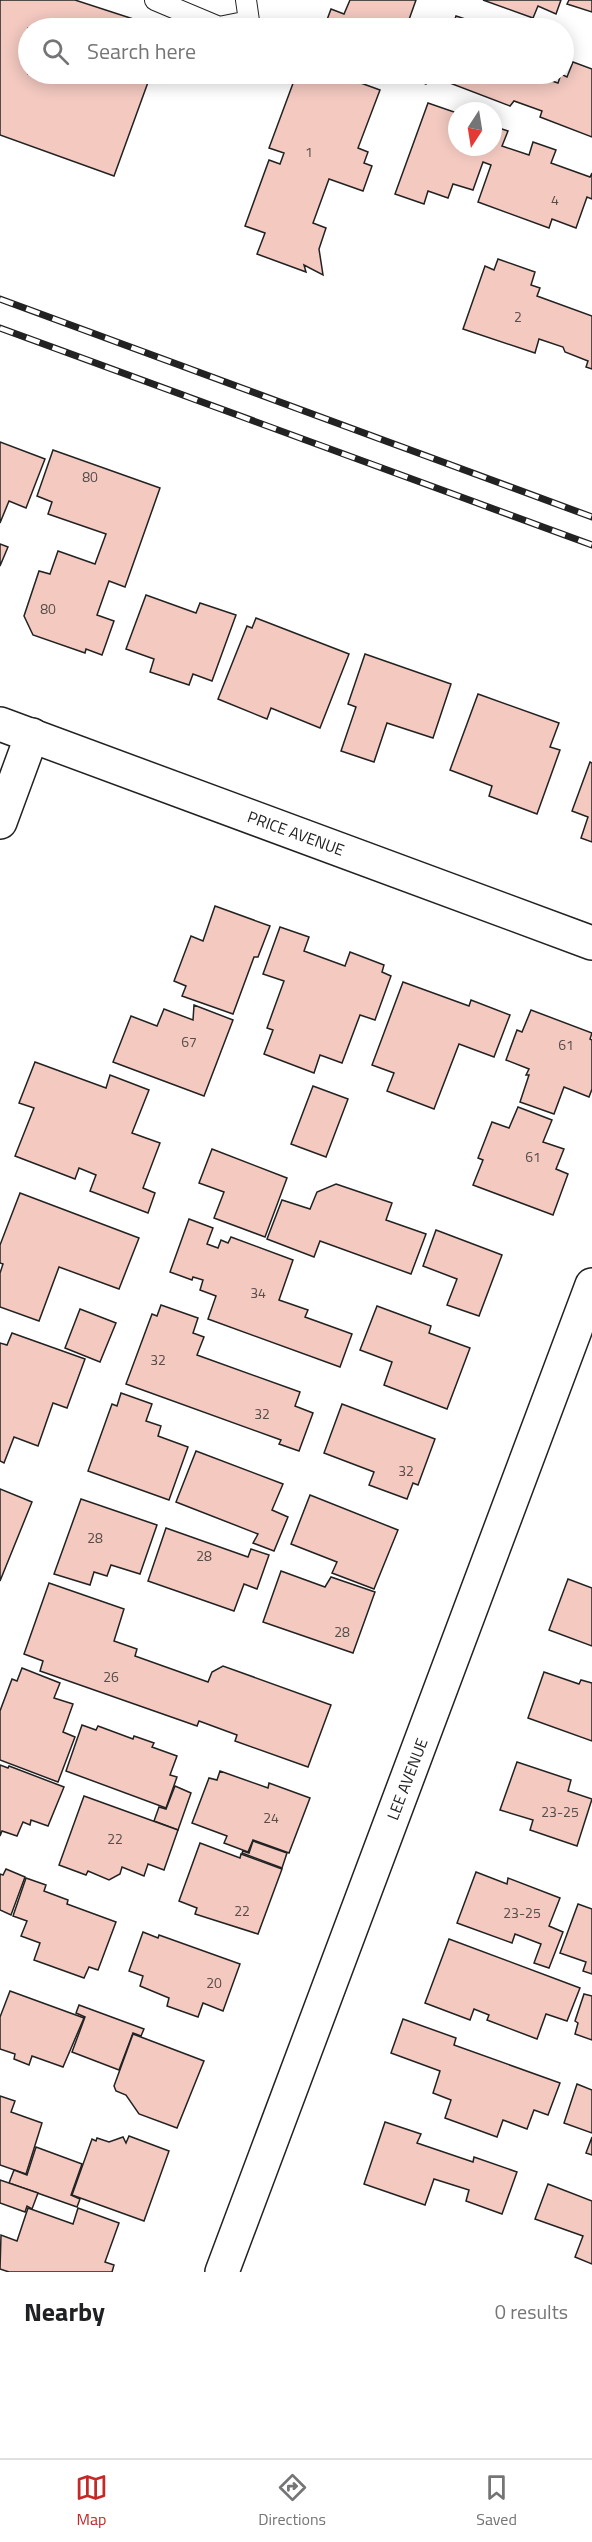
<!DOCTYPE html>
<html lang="en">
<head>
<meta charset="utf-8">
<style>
	body { margin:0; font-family:"Titillium Web",sans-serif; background:#f6f6f6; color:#202124 }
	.compass { position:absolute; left:448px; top:102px; width:54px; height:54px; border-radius:50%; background:#fff; box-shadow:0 3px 15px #0003; rotate:192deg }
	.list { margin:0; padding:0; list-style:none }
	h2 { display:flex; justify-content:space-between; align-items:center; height:78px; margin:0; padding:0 24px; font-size:26px }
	h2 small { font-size:20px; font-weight:400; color:#757577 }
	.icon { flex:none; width:33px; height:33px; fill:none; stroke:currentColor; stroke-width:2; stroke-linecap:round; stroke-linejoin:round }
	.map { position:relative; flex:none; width:592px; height:2272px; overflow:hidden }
	.search { position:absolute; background:#fff; box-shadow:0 3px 15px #0003; left:18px; right:18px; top:18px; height:66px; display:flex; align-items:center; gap:15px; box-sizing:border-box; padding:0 21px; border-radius:33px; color:#757577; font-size:22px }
	.sheet { height:186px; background:#fff }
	nav { display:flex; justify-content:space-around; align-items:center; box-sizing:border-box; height:84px; border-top:2px solid #e0e0e0; background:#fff; font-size:16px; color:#757577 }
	nav a { display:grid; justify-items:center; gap:3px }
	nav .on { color:#c62828 }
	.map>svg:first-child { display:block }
	.building { fill:#f3c9c0; stroke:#222; stroke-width:1.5 }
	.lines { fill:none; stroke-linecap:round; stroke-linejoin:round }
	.service-casing { stroke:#222; stroke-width:22 }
	.minor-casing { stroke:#222; stroke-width:36 }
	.service { stroke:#fff; stroke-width:20 }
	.minor { stroke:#fff; stroke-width:33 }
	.rail-casing { stroke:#222; stroke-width:7 }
	.rail { stroke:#fff; stroke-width:4.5; stroke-dasharray:14; stroke-linecap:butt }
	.labels { text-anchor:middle; stroke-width:4.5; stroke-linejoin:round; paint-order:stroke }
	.number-label { font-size:14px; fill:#564c4a }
	.street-label { font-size:16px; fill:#222; stroke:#fff }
</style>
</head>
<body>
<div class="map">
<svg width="592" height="2272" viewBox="0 0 592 2272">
	<rect width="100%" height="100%" fill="#fff"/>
	<g class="building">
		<path d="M 0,0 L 75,0 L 161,28 L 28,28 L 28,74 L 151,74 L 114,176 L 0,135 Z"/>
		<path d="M 350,0 L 416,0 L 406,28 L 409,28 L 324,28 L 331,9 L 344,14 Z"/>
		<path d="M 483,0 L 561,0 L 556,14 L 538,6 L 533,18 Z"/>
		<path d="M 569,0 L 592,0 L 592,12 L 567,4 Z"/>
		<path d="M 456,16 L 493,28 L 452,28 Z"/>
		<path d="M 573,62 L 592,69 L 592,137 L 540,117 L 542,111 L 514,101 L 510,106 L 429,75 L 426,84 L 398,74 L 531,74 L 558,83 L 561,74 L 567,77 Z"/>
		<path d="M 311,74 L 336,74 L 380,90 L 358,148 L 368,152 L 364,163 L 372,166 L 363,191 L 329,179 L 313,223 L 326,228 L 319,249 L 323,275 L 304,265 L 306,272 L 257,254 L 265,233 L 245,226 L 269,160 L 280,164 L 284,153 L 269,148 L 295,78 L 307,83 Z"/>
		<path d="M 428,103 L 457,113 L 457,147 L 493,147 L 493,126 L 508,131 L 502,146 L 529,155 L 533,142 L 556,150 L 551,163 L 590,177 L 592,173 L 592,199 L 587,197 L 576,228 L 552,219 L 549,228 L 478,202 L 491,165 L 483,162 L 473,190 L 453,184 L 448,198 L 428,191 L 424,204 L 395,194 Z"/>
		<path d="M 498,259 L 535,272 L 531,285 L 540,288 L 537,296 L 592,316 L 592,369 L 586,367 L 588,361 L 565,352 L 563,347 L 539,339 L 535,353 L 463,329 L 485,266 L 494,270 Z"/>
		<path d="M 0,442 L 45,459 L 26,508 L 9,501 L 0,523 Z"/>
		<path d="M 53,450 L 160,488 L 125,587 L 109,581 L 97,615 L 114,621 L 102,655 L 86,649 L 85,653 L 33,635 L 24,616 L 39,571 L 50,574 L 58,551 L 95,564 L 106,534 L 48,514 L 52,502 L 37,496 Z"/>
		<path d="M 0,544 L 8,547 L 0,566 Z"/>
		<path d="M 146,595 L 196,613 L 200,603 L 236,615 L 212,681 L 193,674 L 189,685 L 150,672 L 154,659 L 126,649 Z"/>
		<path d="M 256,618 L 349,654 L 320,728 L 271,708 L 267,719 L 218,699 L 247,626 L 252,628 Z"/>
		<path d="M 365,654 L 451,684 L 433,738 L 387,723 L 374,762 L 341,751 L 356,707 L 348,704 Z"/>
		<path d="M 478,694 L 559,723 L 550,747 L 560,750 L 537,814 L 489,796 L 492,786 L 450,770 Z"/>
		<path d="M 590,762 L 592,763 L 592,842 L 581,838 L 588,817 L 572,811 Z"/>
		<path d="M 215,906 L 270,926 L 258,957 L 254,957 L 233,1014 L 182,996 L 186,986 L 174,981 L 191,936 L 203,941 Z"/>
		<path d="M 280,927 L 309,937 L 304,951 L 345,966 L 350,952 L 384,965 L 382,972 L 391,976 L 375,1020 L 360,1015 L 342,1063 L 320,1055 L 314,1073 L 264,1054 L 273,1030 L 267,1028 L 284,981 L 263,974 Z"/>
		<path d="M 403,982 L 469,1006 L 471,1000 L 510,1015 L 494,1057 L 459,1044 L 434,1109 L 387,1091 L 394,1073 L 372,1065 Z"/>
		<path d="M 194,1005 L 233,1020 L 204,1096 L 113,1062 L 131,1016 L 157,1026 L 164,1009 L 193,1020 Z"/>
		<path d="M 531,1010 L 592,1033 L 590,1039 L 592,1040 L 592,1089 L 589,1097 L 564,1087 L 554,1114 L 520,1102 L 529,1075 L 526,1075 L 529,1069 L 506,1060 L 517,1030 L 522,1032 Z"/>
		<path d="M 35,1062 L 106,1088 L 110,1075 L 149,1090 L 132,1133 L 160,1143 L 143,1188 L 155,1193 L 148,1213 L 90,1191 L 96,1175 L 79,1168 L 75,1179 L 15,1156 L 34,1108 L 19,1103 Z"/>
		<path d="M 313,1086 L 348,1099 L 326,1157 L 291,1144 Z"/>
		<path d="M 518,1107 L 552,1120 L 543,1142 L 564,1149 L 556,1169 L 568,1174 L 553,1215 L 473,1185 L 483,1160 L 478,1158 L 492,1122 L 509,1128 Z"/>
		<path d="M 212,1149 L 287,1178 L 265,1237 L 214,1218 L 224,1192 L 199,1183 Z"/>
		<path d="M 336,1184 L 392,1203 L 386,1220 L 426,1234 L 411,1274 L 320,1241 L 314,1257 L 267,1239 L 282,1200 L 310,1209 L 317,1192 Z"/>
		<path d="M 20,1193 L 139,1238 L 119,1289 L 59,1267 L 39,1321 L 0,1307 L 0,1273 L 3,1264 L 0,1263 L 0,1245 Z"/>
		<path d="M 189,1219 L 213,1228 L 207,1244 L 218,1248 L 221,1240 L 228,1243 L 231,1237 L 293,1260 L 279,1300 L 308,1310 L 305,1317 L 352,1334 L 340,1367 L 208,1319 L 216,1296 L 200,1290 L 203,1280 L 193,1277 L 192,1280 L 170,1272 Z"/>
		<path d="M 436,1230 L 502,1255 L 479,1316 L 447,1305 L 457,1279 L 423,1266 Z"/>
		<path d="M 161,1305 L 198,1318 L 193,1333 L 204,1337 L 197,1355 L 300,1392 L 295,1406 L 313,1413 L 299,1451 L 279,1444 L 281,1440 L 126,1384 L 152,1314 L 157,1316 Z"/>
		<path d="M 377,1306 L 431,1326 L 429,1333 L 470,1348 L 447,1409 L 384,1385 L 392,1362 L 360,1350 Z"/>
		<path d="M 80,1309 L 116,1323 L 100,1362 L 65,1348 Z"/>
		<path d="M 12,1333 L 85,1359 L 67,1408 L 53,1403 L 38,1446 L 14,1437 L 4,1463 L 0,1461 L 0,1343 L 7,1345 Z"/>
		<path d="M 121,1393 L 152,1404 L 146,1421 L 161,1426 L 158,1436 L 188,1447 L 169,1500 L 88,1471 L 112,1404 L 117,1406 Z"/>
		<path d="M 342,1404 L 435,1439 L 418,1485 L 413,1483 L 407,1499 L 369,1485 L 374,1472 L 324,1453 Z"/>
		<path d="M 196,1451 L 283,1484 L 272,1510 L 288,1517 L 274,1551 L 253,1543 L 258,1534 L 176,1502 Z"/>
		<path d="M 0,1489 L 32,1502 L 0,1581 Z"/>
		<path d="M 310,1495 L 398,1530 L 374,1589 L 332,1573 L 337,1562 L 291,1544 Z"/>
		<path d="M 81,1499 L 157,1525 L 140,1574 L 111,1565 L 107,1576 L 94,1572 L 90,1585 L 54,1574 Z"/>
		<path d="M 166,1528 L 248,1557 L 251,1549 L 269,1555 L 257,1589 L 244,1584 L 234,1611 L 148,1581 Z"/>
		<path d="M 281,1571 L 325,1587 L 331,1577 L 375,1592 L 353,1653 L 263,1622 Z"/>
		<path d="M 568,1579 L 592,1588 L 592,1646 L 549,1630 Z"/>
		<path d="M 49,1583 L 124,1609 L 114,1641 L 137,1649 L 135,1656 L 208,1682 L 212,1672 L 223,1666 L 331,1705 L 308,1767 L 235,1741 L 237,1735 L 199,1721 L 197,1726 L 40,1671 L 43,1661 L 24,1654 Z"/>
		<path d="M 22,1668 L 60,1683 L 54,1698 L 73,1704 L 63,1732 L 75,1737 L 58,1782 L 0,1760 L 0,1711 L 12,1679 L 17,1681 Z"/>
		<path d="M 544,1672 L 579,1684 L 581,1680 L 592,1683 L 592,1741 L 528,1718 Z"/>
		<path d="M 82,1725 L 96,1730 L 98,1726 L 133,1739 L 134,1736 L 154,1743 L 152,1747 L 177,1756 L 170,1775 L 177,1777 L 166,1808 L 66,1771 Z"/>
		<path d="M 517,1762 L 571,1780 L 568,1791 L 592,1799 L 577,1846 L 530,1830 L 533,1820 L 500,1810 Z"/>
		<path d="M 0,1765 L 8,1768 L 9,1766 L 64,1787 L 48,1826 L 31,1820 L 30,1825 L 23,1822 L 17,1836 L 2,1831 L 0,1836 Z"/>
		<path d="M 220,1771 L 268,1788 L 269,1783 L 310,1798 L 289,1853 L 253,1840 L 248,1852 L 224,1843 L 227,1836 L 192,1823 L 209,1778 L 217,1780 Z"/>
		<path d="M 175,1786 L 191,1793 L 178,1830 L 154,1821 L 159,1807 L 166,1809 Z"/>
		<path d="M 84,1796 L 178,1830 L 164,1870 L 148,1864 L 144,1876 L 122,1867 L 120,1874 L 109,1880 L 88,1871 L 86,1875 L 59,1865 Z"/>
		<path d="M 253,1841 L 287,1853 L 282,1868 L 242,1853 L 243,1851 L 249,1853 Z"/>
		<path d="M 200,1843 L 240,1858 L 241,1854 L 282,1869 L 258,1934 L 195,1914 L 197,1908 L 179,1901 Z"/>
		<path d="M 6,1869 L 25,1877 L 11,1915 L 0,1910 L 0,1874 L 3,1875 Z"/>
		<path d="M 476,1872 L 507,1884 L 508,1878 L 560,1898 L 549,1926 L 563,1932 L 549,1968 L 534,1963 L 541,1944 L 515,1934 L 512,1943 L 457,1923 Z"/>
		<path d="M 26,1878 L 46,1885 L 44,1891 L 68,1900 L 67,1904 L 116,1922 L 98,1970 L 89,1967 L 84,1978 L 34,1960 L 40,1943 L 21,1936 L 27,1921 L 13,1916 Z"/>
		<path d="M 578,1904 L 592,1909 L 592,1974 L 583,1971 L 586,1962 L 560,1953 Z"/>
		<path d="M 143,1932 L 158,1938 L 159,1935 L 240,1964 L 223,2011 L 203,2003 L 198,2017 L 167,2006 L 169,1998 L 140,1986 L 143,1976 L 129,1971 Z"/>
		<path d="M 449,1939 L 580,1988 L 567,2021 L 546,2014 L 537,2039 L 487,2020 L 489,2015 L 474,2009 L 470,2020 L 425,2003 Z"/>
		<path d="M 10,1991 L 84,2018 L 63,2067 L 32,2056 L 29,2065 L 14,2059 L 15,2054 L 0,2049 L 0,2017 Z"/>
		<path d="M 584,1994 L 592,1996 L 592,2040 L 575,2034 L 578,2023 L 575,2021 Z"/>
		<path d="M 79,2005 L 144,2029 L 141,2036 L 133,2033 L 119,2070 L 72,2052 L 85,2017 L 76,2013 Z"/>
		<path d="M 403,2019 L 456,2038 L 454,2045 L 560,2083 L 548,2115 L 534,2110 L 527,2129 L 503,2120 L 497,2137 L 445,2118 L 451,2100 L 433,2093 L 440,2071 L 391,2053 Z"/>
		<path d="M 133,2034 L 204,2061 L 177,2128 L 139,2114 L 126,2095 L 116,2091 L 114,2086 Z"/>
		<path d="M 577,2084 L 592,2090 L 592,2133 L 564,2123 Z"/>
		<path d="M 0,2096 L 15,2101 L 11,2112 L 42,2123 L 26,2174 L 0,2165 Z"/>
		<path d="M 385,2122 L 421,2134 L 417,2143 L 473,2162 L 474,2157 L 517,2172 L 502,2214 L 466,2201 L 469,2190 L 434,2179 L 425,2205 L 364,2184 Z"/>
		<path d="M 129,2136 L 169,2151 L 144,2221 L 72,2195 L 92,2139 L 96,2141 L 97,2138 L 109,2142 L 123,2137 L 126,2143 Z"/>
		<path d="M 592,2137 L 592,2155 L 586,2153 Z"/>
		<path d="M 36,2147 L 82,2164 L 71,2195 L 80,2199 L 77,2207 L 9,2183 L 14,2170 L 27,2175 Z"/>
		<path d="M 0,2180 L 38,2193 L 32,2209 L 27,2206 L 25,2212 L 0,2203 Z"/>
		<path d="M 548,2184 L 592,2201 L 592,2264 L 575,2257 L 583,2236 L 535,2219 Z"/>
		<path d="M 28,2208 L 73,2224 L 78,2208 L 119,2223 L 105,2262 L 114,2265 L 112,2272 L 9,2272 L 0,2269 L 1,2235 L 17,2241 Z"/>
	</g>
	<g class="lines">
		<g class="service-casing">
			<path id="service" d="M 155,0 L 219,27 L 249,21 L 246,0"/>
		</g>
		<g class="minor-casing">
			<g id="minor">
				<path d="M 0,724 L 592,943"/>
				<path d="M 0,822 L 32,735"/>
				<path d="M 222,2272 L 592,1285"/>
			</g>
		</g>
		<use href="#service" class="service"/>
		<use href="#minor" class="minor"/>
		<g class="rail-casing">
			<g id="rail">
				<path d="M 0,299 L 592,517"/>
				<path d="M 0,328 L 592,545"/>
			</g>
		</g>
		<use href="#rail" class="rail"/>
	</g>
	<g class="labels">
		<g class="number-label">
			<text x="309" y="157">1</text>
			<text x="555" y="205">4</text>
			<text x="518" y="322">2</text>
			<text x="90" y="482">80</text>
			<text x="48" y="614">80</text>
			<text x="189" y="1047">67</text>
			<text x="566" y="1050">61</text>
			<text x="533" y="1162">61</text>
			<text x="258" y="1298">34</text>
			<text x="158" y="1365">32</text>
			<text x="262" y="1419">32</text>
			<text x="406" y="1476">32</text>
			<text x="95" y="1543">28</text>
			<text x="204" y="1561">28</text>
			<text x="342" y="1637">28</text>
			<text x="111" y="1682">26</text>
			<text x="560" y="1817">23-25</text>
			<text x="271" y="1823">24</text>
			<text x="115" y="1844">22</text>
			<text x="242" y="1916">22</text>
			<text x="522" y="1918">23-25</text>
			<text x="214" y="1988">20</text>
		</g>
		<g class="street-label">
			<text transform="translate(296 833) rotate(20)" y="6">PRICE AVENUE</text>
			<text transform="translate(407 1779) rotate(-69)" y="6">LEE AVENUE</text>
		</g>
	</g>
</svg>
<svg class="compass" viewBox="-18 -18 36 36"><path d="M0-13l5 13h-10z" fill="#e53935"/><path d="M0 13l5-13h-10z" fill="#757577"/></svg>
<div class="search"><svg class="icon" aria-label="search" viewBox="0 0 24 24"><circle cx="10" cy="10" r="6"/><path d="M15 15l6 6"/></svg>Search here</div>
</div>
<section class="sheet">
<h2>Nearby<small>0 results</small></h2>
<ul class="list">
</ul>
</section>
<nav>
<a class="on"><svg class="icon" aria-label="map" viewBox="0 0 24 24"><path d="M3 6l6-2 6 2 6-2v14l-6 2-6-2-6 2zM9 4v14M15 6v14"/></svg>Map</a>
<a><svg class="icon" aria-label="directions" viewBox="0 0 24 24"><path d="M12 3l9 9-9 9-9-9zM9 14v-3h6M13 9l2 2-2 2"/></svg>Directions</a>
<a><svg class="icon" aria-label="saved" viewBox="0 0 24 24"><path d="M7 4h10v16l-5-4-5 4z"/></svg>Saved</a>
</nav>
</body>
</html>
